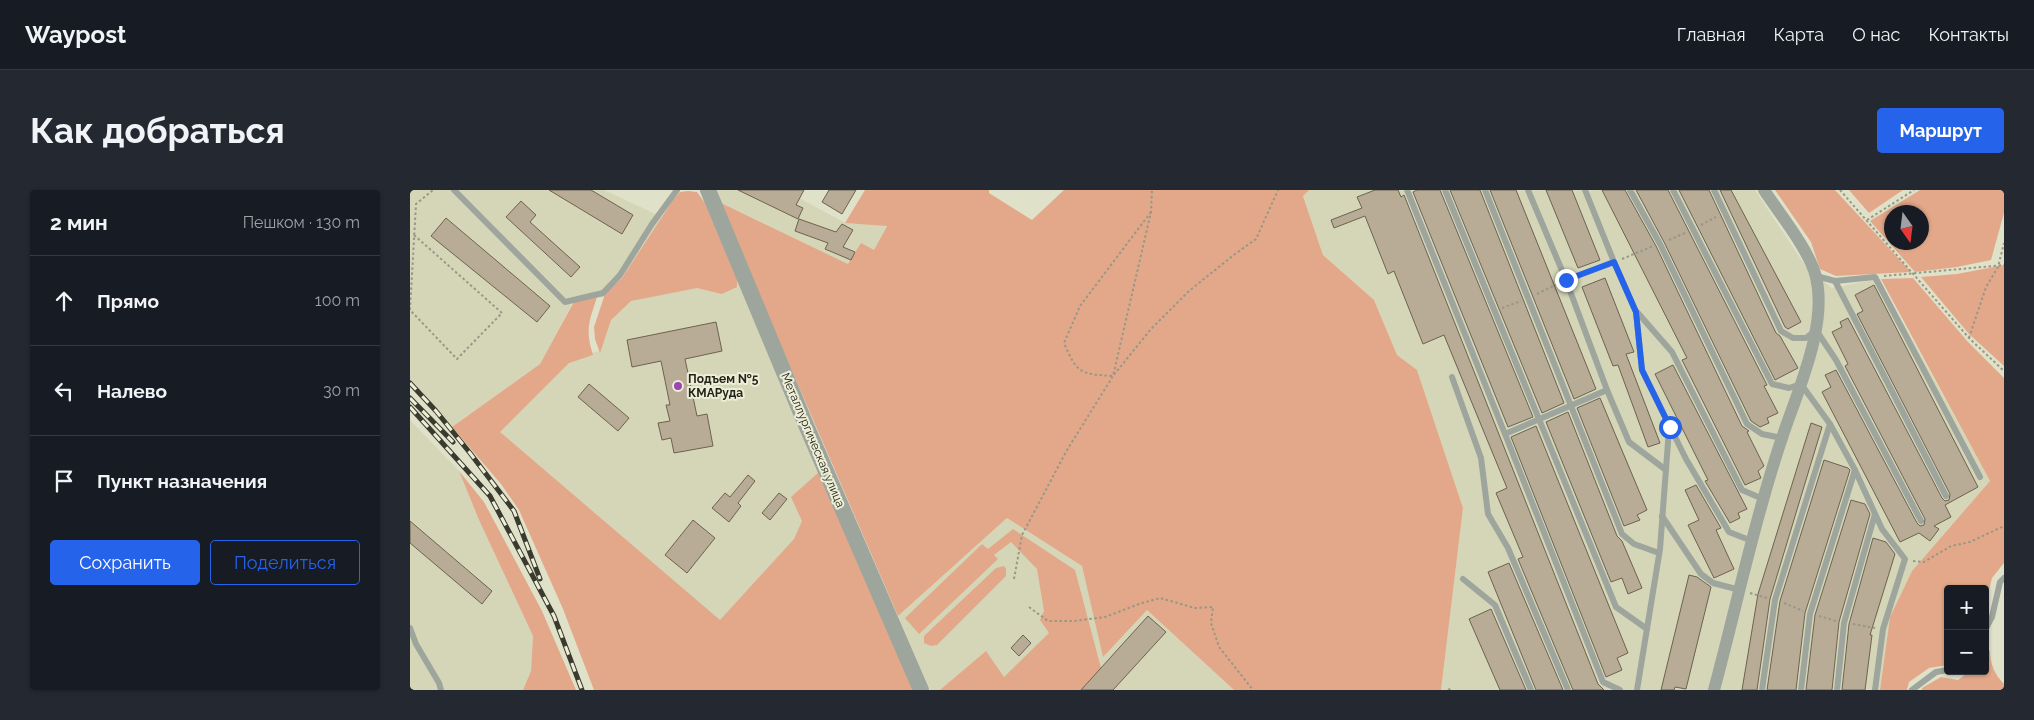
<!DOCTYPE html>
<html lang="ru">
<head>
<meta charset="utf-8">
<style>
	body { margin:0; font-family:Raleway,sans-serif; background:#242831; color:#f1f3f6 }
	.controls { position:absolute; right:15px; bottom:15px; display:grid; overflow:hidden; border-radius:5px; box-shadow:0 1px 4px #0004 }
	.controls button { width:45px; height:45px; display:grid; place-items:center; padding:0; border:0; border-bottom:1px solid #363941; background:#171b24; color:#f1f3f6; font:25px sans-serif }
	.compass { position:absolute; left:1474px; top:15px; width:45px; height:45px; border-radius:50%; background:#171b24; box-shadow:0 1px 4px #0004; rotate:166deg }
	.stop { position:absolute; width:15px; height:15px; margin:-11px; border:4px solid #2563eb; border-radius:50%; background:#fff }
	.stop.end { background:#2563eb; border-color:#fff; box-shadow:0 1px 5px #0008 }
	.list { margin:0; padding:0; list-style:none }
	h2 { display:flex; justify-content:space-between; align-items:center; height:65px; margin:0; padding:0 20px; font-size:21px }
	h2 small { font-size:16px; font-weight:400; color:#9ea1a6 }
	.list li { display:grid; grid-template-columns:32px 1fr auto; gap:15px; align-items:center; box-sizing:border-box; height:90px; padding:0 20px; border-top:1px solid #363941 }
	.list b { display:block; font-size:19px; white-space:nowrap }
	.list em { font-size:16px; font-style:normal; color:#9ea1a6 }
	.actions { display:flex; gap:10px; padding:15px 20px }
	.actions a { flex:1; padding:11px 0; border:1px solid #2563eb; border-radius:5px; text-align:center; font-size:18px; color:#2563eb }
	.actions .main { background:#2563eb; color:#fff }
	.icon { flex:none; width:28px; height:28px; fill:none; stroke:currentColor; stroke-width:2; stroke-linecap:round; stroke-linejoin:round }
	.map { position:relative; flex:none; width:1594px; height:500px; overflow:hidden; border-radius:5px }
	header { display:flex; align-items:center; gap:30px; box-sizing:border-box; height:70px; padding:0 25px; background:#171b24; border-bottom:1px solid #363941 }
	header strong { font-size:24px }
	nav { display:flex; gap:28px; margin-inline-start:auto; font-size:18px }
	.intro { display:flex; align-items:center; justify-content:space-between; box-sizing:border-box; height:120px; padding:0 30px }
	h1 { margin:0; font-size:35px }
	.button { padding:12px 22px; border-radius:5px; background:#2563eb; color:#fff; font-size:18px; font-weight:700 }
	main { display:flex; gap:30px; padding:0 30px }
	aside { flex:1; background:#171b24; border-radius:5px; box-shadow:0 1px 4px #0004 }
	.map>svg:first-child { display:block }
	.built { fill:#d4d6b7 }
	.green { fill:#e3a889; fill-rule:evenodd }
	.building { fill:#b8ac97; stroke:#6d624f }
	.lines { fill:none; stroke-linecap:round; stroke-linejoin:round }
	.path { stroke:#979886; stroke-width:2; stroke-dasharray:2.5 2.5; stroke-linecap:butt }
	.service { stroke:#9ea59d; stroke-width:6 }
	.minor { stroke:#9ea59d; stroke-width:12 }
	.tertiary { stroke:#9ea59d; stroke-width:16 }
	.rail-casing { stroke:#3a3a2f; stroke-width:5 }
	.rail { stroke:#edeed6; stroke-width:3; stroke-dasharray:9; stroke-linecap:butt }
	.route { stroke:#2563eb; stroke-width:6 }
	.poi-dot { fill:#9d45b1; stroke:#edeed6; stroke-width:2 }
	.labels { text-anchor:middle; stroke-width:4; stroke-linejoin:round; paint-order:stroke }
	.poi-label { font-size:12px; font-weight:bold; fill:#23231a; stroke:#edeed6; text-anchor:start }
	.street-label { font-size:12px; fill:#23231a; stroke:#edeed6 }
</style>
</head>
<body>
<header>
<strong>Waypost</strong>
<nav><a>Главная</a><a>Карта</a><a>О нас</a><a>Контакты</a></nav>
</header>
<div class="intro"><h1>Как добраться</h1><a class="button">Маршрут</a></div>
<main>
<aside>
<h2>2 мин<small>Пешком · 130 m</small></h2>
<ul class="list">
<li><svg class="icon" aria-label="ahead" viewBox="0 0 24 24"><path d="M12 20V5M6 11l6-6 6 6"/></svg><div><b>Прямо</b></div><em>100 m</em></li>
<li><svg class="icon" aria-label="left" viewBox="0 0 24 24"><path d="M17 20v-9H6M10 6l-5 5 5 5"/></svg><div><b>Налево</b></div><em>30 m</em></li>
<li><svg class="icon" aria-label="arrive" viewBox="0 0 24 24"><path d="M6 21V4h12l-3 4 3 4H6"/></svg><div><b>Пункт назначения</b></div></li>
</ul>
<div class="actions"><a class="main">Сохранить</a><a>Поделиться</a></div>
</aside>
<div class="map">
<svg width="1594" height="500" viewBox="0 0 1594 500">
	<rect width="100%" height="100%" fill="#e0e1c9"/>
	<g class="built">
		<path d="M 0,0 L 194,0 L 252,27 L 209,92 L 195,107 L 174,109 L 162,107 L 161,116 L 130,174 L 42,237 L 0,193 Z"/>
		<path d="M 304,0 L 375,0 L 435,33 L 477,35 L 464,61 L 438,74 L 309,12 Z"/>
		<path d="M 899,0 L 1345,0 L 1396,77 L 1422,98 L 1469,89 L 1580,291 L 1502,381 L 1480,427 L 1470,500 L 1031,500 L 1053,318 L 1007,180 L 987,165 L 964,110 L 913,65 L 893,5 Z"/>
		<path d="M 327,89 L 413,284 L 387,349 L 309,434 L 87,243 L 158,170 L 189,161 L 199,128 L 216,109 Z"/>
		<path d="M 0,230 L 49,281 L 69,330 L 123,446 L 121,481 L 113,500 L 0,500 Z"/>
		<path d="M 597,328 L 672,376 L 693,466 L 737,420 L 824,500 L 520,500 L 488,426 Z"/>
	</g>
	<g class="green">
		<path d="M 455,0 L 579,0 L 579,3 L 622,30 L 654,0 L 899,0 L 893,6 L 913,65 L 964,110 L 987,165 L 1007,180 L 1053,318 L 1031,500 L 824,500 L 737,420 L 693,467 L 672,376 L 597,328 L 488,426 L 309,12 L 438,74 L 451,53 L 464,60 L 477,36 L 435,33 Z"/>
		<path d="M 1365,0 L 1425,0 L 1501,82 L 1426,86 L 1410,79 L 1401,52 Z"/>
		<path d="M 1439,0 L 1493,0 L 1459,23 Z"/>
		<path d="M 1510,0 L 1594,0 L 1594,23 L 1581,70 L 1547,77 L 1505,82 L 1460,31 ZM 1482,22 L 1512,22 L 1512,52 L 1482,52 Z"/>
		<path d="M 278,1 L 287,2 L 295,13 L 327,89 L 327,97 L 312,104 L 287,98 L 221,111 L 201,130 L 190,163 L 185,149 L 184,137 L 195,104 L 212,88 L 263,10 L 270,2 Z"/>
		<path d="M 1594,75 L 1594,176 L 1559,144 L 1511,87 L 1547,84 Z"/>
		<path d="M 1503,88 L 1558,152 L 1594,188 L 1594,373 L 1582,388 L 1575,417 L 1575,399 L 1538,399 L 1538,475 L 1519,478 L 1499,492 L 1497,500 L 1470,500 L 1480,427 L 1502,381 L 1580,291 L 1471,89 Z"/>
		<path d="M 187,107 C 179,132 175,139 183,165 L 159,173 L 90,242 L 310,430 L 384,349 L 392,331 L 381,307 L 409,282 L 505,500 L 184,500 L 153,419 L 109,320 L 91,294 L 42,237 L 130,174 L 166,108 Z"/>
		<path d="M 49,281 L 74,312 L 132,421 L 166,500 L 113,500 L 121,481 L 123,446 L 69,330 Z"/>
		<path d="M 603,339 L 665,380 L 691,478 L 671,500 L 530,500 L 576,461 L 594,487 L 639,443 L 630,430 L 634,421 L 627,379 L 601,352 L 584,365 L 588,369 L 509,444 L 495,428 L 572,354 L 578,359 Z"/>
		<path d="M 594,376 L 596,379 L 596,386 L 527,455 L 521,456 L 514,453 L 514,446 L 586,378 Z"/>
		<path d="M 1575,459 L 1580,461 C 1580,474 1585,485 1594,494 L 1594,500 L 1512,500 L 1512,498 L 1531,487 L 1548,490 L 1560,481 L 1575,481 Z"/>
	</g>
	<g class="building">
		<path d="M 139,0 L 181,0 L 223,25 L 212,44 Z"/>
		<path d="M 328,0 L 394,0 L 386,15 L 393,18 L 388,29 Z"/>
		<path d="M 419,0 L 446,0 L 432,24 L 412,12 Z"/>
		<path d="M 965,0 L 988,0 L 991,7 L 994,5 L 1188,494 L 1194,500 L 1163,500 L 1108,369 L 1113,367 L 1086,303 L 1097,298 L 1034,145 L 1013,154 L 984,81 L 978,84 L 955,26 L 924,38 L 921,30 L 952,18 L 947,7 Z"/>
		<path d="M 1007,0 L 1030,0 L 1123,227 L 1098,237 L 1003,2 Z"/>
		<path d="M 1040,0 L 1070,0 L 1154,213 L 1132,223 Z"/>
		<path d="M 1080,0 L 1106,0 L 1186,199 L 1164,209 Z"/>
		<path d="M 1136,0 L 1162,0 L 1190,70 L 1168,78 Z"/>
		<path d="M 1192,0 L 1215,0 L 1246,56 L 1332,236 L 1339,241 L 1337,242 L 1354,276 L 1348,281 L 1351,288 L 1335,295 L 1272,170 L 1277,168 Z"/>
		<path d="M 1226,0 L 1258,0 L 1357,195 L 1354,196 L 1368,223 L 1357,228 L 1359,233 L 1350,237 L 1341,231 L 1254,52 Z"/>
		<path d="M 1269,0 L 1299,0 L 1366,143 L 1370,146 L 1388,178 L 1365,190 Z"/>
		<path d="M 1310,0 L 1321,0 L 1391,132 L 1378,139 L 1375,137 Z"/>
		<path d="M 111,11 L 126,25 L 120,32 L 170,77 L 161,87 L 96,27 Z"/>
		<path d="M 36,28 L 140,116 L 127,132 L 21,46 Z"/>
		<path d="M 389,29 L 426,42 L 432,34 L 443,40 L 433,57 L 445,62 L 441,70 L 415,59 L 418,53 L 385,41 Z"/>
		<path d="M 1195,88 L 1224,162 L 1216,164 L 1250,253 L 1238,257 L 1208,175 L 1203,176 L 1172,97 Z"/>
		<path d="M 1464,95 L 1568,297 L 1535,315 L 1541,327 L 1524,336 L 1529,339 L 1520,351 L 1509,343 L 1490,352 L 1412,202 L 1421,197 L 1415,185 L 1426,180 L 1507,333 L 1510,336 L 1514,335 L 1515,329 L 1435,176 L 1438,174 L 1422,142 L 1432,137 L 1430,132 L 1438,128 L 1532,308 L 1535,311 L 1539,310 L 1540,304 L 1447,124 L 1453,121 L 1445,105 Z"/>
		<path d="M 306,132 L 312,161 L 275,169 L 287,226 L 297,224 L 303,256 L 264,263 L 261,248 L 252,250 L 248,233 L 260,231 L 256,215 L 260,215 L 251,171 L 222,177 L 217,150 Z"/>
		<path d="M 1263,175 L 1337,319 L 1328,323 L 1330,328 L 1320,333 L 1295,291 L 1298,290 L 1245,184 Z"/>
		<path d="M 179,194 L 219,228 L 208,241 L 168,207 Z"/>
		<path d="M 1190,208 L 1237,320 L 1227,325 L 1230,330 L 1214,336 L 1167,218 Z"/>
		<path d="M 1158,222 L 1207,346 L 1212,351 L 1232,398 L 1218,404 L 1212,388 L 1201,392 L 1136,232 Z"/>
		<path d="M 1401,233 L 1412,237 L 1360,409 L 1347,500 L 1332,500 L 1348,404 Z"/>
		<path d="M 1126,236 L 1218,463 L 1207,468 L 1212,480 L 1196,487 L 1101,247 Z"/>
		<path d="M 1414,270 L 1438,278 L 1440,280 L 1395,423 L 1386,500 L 1357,500 L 1370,411 Z"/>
		<path d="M 338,285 L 345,291 L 328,313 L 331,316 L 319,332 L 302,318 L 315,303 L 320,307 Z"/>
		<path d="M 1286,295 L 1311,338 L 1306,340 L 1324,379 L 1304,388 L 1278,335 L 1289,330 L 1275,300 Z"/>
		<path d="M 369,303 L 377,309 L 360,330 L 352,323 Z"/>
		<path d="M 1441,310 L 1455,314 L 1460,324 L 1429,432 L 1422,500 L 1396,500 L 1405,425 Z"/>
		<path d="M 283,330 L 305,348 L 277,383 L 255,365 Z"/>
		<path d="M 0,331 L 82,401 L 72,414 L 0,353 Z"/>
		<path d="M 1463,348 L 1476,352 L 1485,364 L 1460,445 L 1462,445 L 1455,500 L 1432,500 L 1439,434 Z"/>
		<path d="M 1099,373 L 1153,500 L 1126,500 L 1078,382 Z"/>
		<path d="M 1279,385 L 1287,387 L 1301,397 L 1276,499 L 1265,497 L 1264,500 L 1251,500 Z"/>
		<path d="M 1081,419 L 1116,500 L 1090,500 L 1059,429 Z"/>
		<path d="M 738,426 L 756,442 L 703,500 L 671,500 Z"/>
		<path d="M 613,445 L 621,453 L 609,466 L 601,458 Z"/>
	</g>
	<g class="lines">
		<g class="path">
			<path d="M 1430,0 L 1559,148 L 1594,181"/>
			<path d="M 741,22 L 670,116 L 654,153 C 667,184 671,184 703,186 L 741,139 L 779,101 L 825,64 L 846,49 L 868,0"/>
			<path d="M 1457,30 L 1504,0"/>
			<path d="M 1291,35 L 1306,27"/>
			<path d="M 4,45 L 92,123 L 47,169 L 0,120 L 6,14 L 23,0"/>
			<path d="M 1259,50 L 1275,43"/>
			<path d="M 1212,69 L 1243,56"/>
			<path d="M 1474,86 L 1594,75"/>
			<path d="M 1163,87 L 1196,75"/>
			<path d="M 1127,104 L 1147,94"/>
			<path d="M 1092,118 L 1111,111"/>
			<path d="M 1559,148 L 1576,97 L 1588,77 L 1594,53"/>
			<path d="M 1503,371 L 1514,372 L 1541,356 L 1560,352 L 1594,336"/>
			<path d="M 604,389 L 612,345 L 657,260 L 703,186 L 741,22 L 742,0"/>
			<path d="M 1340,403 L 1357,408"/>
			<path d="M 1374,413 L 1393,421"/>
			<path d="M 619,417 L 638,431 L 664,431 L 695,427 L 729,414 L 750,408 L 785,418 L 803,417 L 801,433 L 809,457 L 843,500"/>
			<path d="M 1409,426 L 1426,431"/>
			<path d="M 1443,434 L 1465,438"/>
			<path d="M 1038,500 L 1042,498"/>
		</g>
		<g class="service">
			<path d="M 44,0 L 155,112 L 193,103 L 210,85 L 242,34 L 267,0"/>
			<path d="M 997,0 L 1095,244"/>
			<path d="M 1035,0 L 1206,417 L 1237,439"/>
			<path d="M 1075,0 L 1212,344 L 1224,354 L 1249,363"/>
			<path d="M 1118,0 L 1156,90 L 1197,200 L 1219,252 L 1256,280"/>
			<path d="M 1175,0 L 1204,72 L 1226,122 L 1232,180 L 1276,269 L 1319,342 L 1342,351"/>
			<path d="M 1220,0 L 1250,54 L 1337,234 L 1352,244 L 1372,248"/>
			<path d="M 1263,0 L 1362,194 L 1379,198 L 1391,194 L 1420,234 L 1445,280 L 1472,339 L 1495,369 L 1473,439 L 1465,500"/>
			<path d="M 1304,0 L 1371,141 L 1383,148 L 1396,148 L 1406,140 L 1426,170 L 1511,331"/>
			<path d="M 1406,86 L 1425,91 L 1465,87 L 1570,287"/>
			<path d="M 1425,91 L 1536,306"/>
			<path d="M 1227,122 L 1262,162 L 1332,300 L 1353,309"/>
			<path d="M 1042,187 L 1071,268 L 1078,324 L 1098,358 L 1158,500"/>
			<path d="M 1197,200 L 1095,244 L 1193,492 L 1210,500"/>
			<path d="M 1252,326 L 1291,384 L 1303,393 L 1330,400"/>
			<path d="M 1053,389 L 1085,415 L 1121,500"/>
			<path d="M 0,438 L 6,454 L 29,493 L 31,500"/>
			<path d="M 1575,440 L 1582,427 L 1590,392 L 1594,388"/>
			<path d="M 1227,500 L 1250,359 L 1259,239"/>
			<path d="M 1352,500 L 1365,410 L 1420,234"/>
			<path d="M 1391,500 L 1400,424 L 1445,280"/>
			<path d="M 1427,500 L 1434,433 L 1465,324"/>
			<path d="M 1502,500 L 1526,482 L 1538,480"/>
		</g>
		<path class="minor" d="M 1304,500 C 1321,437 1335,373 1353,310 C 1359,289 1365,268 1372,248 C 1387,202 1418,136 1406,87 C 1400,61 1369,23 1354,0"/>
		<path class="tertiary" d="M 298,0 L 396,235 L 511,500"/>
		<g class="rail-casing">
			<g id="rail">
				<path d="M 0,193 L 26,221 L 60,263 L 104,321 L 130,389"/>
				<path d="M 0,208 L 43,252"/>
				<path d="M 0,217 L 80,306 L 144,426 L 172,500"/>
			</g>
		</g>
		<use href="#rail" class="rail"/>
	</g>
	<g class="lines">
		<path class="route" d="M 1156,90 L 1204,72 L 1226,122 L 1232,180 L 1260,237"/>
	</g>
	<circle class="poi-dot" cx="268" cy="196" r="5"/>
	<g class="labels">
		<g class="poi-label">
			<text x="278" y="193">Подъем №5<tspan x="278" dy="14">КМАРуда</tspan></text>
		</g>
		<g class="street-label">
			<text transform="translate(403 250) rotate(67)" y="4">Металлургическая улица</text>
		</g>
	</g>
</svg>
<div class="controls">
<button>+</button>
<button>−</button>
</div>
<svg class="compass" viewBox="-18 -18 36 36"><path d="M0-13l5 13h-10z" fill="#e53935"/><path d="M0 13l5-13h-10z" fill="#9ea1a6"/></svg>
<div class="stop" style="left:1260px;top:237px"></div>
<div class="stop end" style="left:1156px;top:90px"></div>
</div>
</main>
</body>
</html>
